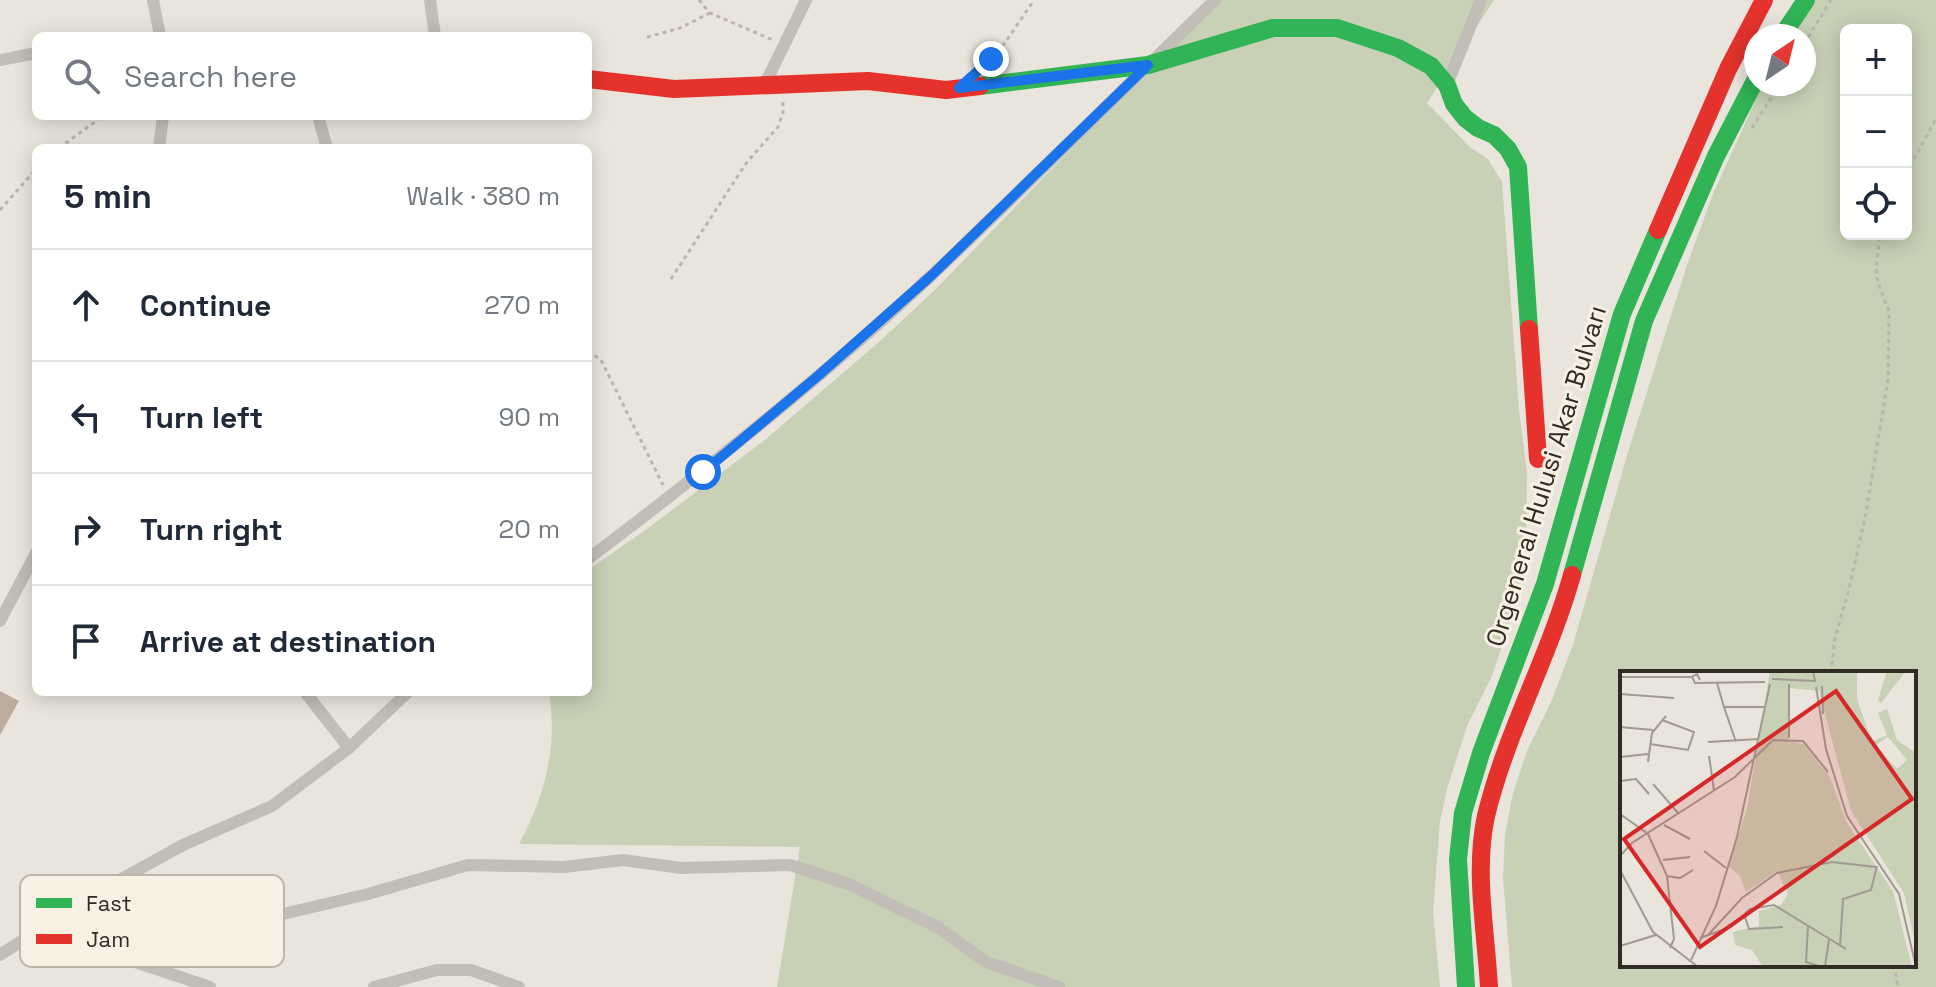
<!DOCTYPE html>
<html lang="en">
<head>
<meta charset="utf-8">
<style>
	body { margin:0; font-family:"Space Grotesk",sans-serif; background:#f2f2f3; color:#1f2937 }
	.controls { position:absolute; right:24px; top:24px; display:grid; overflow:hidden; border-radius:12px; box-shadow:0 4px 20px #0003 }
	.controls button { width:72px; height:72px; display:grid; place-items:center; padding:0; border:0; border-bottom:2px solid #e0e1e3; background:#fff; color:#1f2937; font:40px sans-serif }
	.compass { position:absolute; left:1744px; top:24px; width:72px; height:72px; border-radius:50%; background:#fff; box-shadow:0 4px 20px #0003; rotate:35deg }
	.stop { position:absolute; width:24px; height:24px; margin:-18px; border:6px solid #1a73e8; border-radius:50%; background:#fff }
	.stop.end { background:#1a73e8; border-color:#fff; box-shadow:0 2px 8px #0008 }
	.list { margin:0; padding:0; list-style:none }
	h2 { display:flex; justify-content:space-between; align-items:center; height:104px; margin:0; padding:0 32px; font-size:34px }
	h2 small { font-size:26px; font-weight:400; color:#747a83 }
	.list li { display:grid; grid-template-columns:52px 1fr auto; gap:24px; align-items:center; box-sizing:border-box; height:112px; padding:0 32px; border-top:2px solid #e0e1e3 }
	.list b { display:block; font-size:30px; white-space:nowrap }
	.list em { font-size:26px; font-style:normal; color:#747a83 }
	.icon { flex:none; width:44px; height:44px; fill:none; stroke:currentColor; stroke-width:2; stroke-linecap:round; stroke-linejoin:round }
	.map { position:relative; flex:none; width:1936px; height:987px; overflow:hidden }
	.search { position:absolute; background:#fff; box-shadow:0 4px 20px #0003; left:32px; top:32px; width:560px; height:88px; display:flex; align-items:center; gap:20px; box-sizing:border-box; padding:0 28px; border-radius:12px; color:#747a83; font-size:30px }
	.panel { position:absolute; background:#fff; box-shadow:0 4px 20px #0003; left:32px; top:144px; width:560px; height:552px; border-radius:12px }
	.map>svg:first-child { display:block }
	.green { fill:#c8d0b6; fill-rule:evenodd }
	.building { fill:#bdab9e }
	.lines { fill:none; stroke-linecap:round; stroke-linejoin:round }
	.path { stroke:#bbb5ae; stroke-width:3; stroke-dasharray:4 4; stroke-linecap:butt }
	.street { stroke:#c2bdb6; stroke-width:12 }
	.fast { stroke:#30b455; stroke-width:18 }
	.jam { stroke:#e5322d; stroke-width:18 }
	.route { stroke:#1a73e8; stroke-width:10 }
	.labels { text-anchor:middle; stroke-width:6; stroke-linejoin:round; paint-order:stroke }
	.street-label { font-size:26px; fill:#322a25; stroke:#f8f0e2 }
	.inset-road { fill:none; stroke:#a09a93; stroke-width:2 }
	.view { fill:#d62828; fill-opacity:0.15; stroke:#d62828; stroke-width:4 }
	.inset-edge { fill:none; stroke:#322a25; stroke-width:4 }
	.key { fill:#f8f0e2; stroke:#bdb5a9; stroke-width:2 }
	.key-label { font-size:22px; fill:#322a25 }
</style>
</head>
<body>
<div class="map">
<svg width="1936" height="987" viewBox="0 0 1936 987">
	<rect width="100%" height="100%" fill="#eae5dc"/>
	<g class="green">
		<path d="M 1215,0 L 1494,0 L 1427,103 L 1471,148 L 1488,159 L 1502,182 L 1519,410 L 1527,473 L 1526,538 L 1522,570 L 1509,627 L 1491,678 L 1467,726 L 1447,789 L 1440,821 L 1433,911 L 1440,987 L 777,987 L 800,847 L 519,844 C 545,797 558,745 549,692 L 588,692 L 588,570 L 647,529 L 766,439 L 880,341 L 935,290 Z"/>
		<path d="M 1799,0 L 1936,0 L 1936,987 L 1512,987 L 1503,878 L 1505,835 L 1512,797 L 1526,753 L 1551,702 L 1573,645 L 1628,452 L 1687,265 L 1713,194 L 1763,84 L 1804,84 L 1804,36 L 1784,36 ZM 1846,30 L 1906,30 L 1906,234 L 1846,234 ZM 1622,673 L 1914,673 L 1914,965 L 1622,965 Z"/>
	</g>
	<path class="building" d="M 0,691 L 19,701 L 0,735 Z"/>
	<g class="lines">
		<g class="path">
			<path d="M 699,0 L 710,13 L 773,40"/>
			<path d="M 647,37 L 680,28 L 710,13"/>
			<path d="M 1804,44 L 1831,0"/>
			<path d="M 980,69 L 1005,43 L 1034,0"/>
			<path d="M 1752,128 L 1780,84"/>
			<path d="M 59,148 L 103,116"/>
			<path d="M 1906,173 L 1936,119"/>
			<path d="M 0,210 L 36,169"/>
			<path d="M 671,279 L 747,162 L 778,127 L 783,113 L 783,98"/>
			<path d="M 588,351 L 601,360 L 663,485"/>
			<path d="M 1831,673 L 1835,637 L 1848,593 L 1865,518 L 1888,381 L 1889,311 L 1878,283 L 1876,269 L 1880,234"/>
			<path d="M 1894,965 L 1898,987"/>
		</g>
		<g class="street">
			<path d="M 153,0 L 160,36"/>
			<path d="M 430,0 L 435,36"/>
			<path d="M 0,60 L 36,53"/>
			<path d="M 765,84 L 806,0"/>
			<path d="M 1447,85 L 1481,0"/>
			<path d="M 318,116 L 327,148"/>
			<path d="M 159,148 L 163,116"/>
			<path d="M 588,559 C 707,469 824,376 933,274 C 1028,184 1121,91 1215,0"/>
			<path d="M 0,621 L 36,553"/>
			<path d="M 305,692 L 349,748"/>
			<path d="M 39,930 L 210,987"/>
			<path d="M 102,952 L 136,935 L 266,918 L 368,894 L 468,865 L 564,867 L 623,860 L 681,868 L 790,865 L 849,884 L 939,928 L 986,962 L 1059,987"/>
			<path d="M 0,955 L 96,893 L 183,845 L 272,806 L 349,748 L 408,692"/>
			<path d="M 374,987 L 437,970 L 471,970 L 519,987"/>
		</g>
		<g class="fast">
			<path d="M 1782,36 L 1806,0"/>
			<path d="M 980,86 L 1148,65 L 1273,28 L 1337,28 L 1398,48 L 1431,66 L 1447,85 L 1454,104 L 1465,118 L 1478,128 L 1494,135 L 1508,149 L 1518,167 L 1529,329"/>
			<path d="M 1572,575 L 1644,321 L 1716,156 L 1756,79"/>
			<path d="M 1466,987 L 1458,859 L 1463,813 L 1481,753 L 1545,584 L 1622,314 L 1658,230"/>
		</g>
		<g class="jam">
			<path d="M 588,79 L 674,89 L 868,81 L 946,90 L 980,86"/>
			<path d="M 1658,230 L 1728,69 L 1764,0"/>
			<path d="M 1529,329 L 1538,459"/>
			<path d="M 1489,987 C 1486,932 1474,871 1486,816 C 1506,733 1549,657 1572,575"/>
		</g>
	</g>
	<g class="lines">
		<path class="route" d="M 703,472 L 819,375 L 932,275 L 1148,65 L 959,88 L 991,59"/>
	</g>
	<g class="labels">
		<g class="street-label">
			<text transform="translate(1546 476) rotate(-73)" y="9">Orgeneral Hulusi Akar Bulvarı</text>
		</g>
	</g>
	<g transform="translate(1620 671)">
		<rect width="296" height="296" fill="#eae5dc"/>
		<path d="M 150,0 L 237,0 L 237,28 L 252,71 L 267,64 L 258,42 L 267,38 L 277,69 L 296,82 L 296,276 L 284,222 L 231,140 L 199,20 L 170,17 L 168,70 L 183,73 L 210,106 L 227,152 L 273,220 L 292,296 L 143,296 L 132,279 L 115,274 L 113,261 L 139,255 L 139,240 L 161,234 L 168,223 L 157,200 L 126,221 L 120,205 L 108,195 L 127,138 ZM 268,66 L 287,89 L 277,98 L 256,74 ZM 267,0 L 286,0 L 261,32 L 258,29 Z" fill="#c8d0b6" fill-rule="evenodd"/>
		<path class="inset-road" d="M 0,6 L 72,6M 152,8 L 195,10 L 193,0M 80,9 L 77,3 L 72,6 L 75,12 L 145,11M 97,12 L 104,36 L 144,36M 169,13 L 169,67M 202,15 L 203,43M 196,16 L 206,78 L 227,145 L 279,223 L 296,296M 0,23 L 54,27M 104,36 L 116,71M 0,56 L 33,59M 88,71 L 139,68M 30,73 L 68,79 L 74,61 L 42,49M 89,85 L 94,119M 0,86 L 28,83M 28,91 L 32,62 L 46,45M 0,110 L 16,108 L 29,123M 33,113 L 59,143M 0,143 L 28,163 L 47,205 L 60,207 L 73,199M 44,154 L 70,168M 84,180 L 106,197M 0,185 L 12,172 L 115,106 L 153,69 L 183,70 L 208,101M 43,189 L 70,186M 0,199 L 33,261 L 78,296M 47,205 L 54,268 L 50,277M 124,243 L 129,258 L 163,256M 188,255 L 186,291 L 202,296M 88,264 L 122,227 L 157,202 L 212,191 L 256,196M 80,267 L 111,256 L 130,238 L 154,234 L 226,278M 0,275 L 36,264M 220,275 L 223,228 L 251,219 L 257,195M 71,289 L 96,235 L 117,166 L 150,13M 205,296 L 209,268"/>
		<path class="view" d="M 216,20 L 292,128 L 80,276 L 4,168 Z"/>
		<rect width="296" height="296" class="inset-edge"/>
	</g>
	<rect x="20" y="875" width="264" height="92" rx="12" class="key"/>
	<rect x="36" y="898" width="36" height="10" fill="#30b455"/>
	<rect x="36" y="934" width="36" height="10" fill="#e5322d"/>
	<g class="key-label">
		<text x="86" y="911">Fast</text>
		<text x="86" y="947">Jam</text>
	</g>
</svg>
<div class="controls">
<button>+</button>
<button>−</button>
<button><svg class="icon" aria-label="locate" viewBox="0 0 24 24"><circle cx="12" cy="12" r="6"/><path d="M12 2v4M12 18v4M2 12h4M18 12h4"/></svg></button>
</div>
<svg class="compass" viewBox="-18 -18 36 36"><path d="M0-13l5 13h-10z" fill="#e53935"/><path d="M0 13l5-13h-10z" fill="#747a83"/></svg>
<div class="stop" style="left:703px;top:472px"></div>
<div class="stop end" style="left:991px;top:59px"></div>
<div class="search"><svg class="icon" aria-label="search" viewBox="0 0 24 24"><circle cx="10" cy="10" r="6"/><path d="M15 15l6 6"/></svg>Search here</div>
<section class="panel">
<h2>5 min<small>Walk · 380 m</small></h2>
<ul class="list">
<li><svg class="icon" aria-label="ahead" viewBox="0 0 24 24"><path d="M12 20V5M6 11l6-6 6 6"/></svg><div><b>Continue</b></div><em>270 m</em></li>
<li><svg class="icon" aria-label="left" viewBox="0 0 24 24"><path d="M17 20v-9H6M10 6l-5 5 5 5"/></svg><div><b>Turn left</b></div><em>90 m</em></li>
<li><svg class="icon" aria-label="right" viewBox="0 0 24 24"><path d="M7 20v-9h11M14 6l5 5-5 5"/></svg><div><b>Turn right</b></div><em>20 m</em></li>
<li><svg class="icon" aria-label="arrive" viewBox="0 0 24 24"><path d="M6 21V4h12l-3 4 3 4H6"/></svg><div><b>Arrive at destination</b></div></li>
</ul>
</section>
</div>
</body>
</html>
